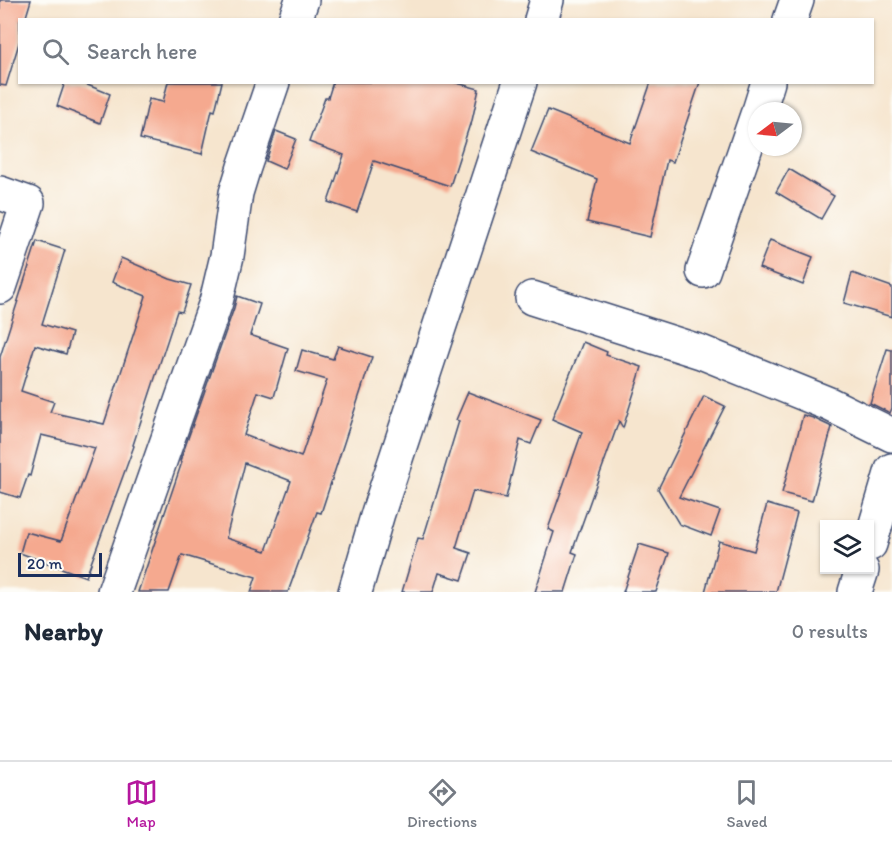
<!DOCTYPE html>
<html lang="en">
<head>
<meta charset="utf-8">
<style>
	body { margin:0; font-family:Itim,sans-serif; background:#f6f6f7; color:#1f2937 }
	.controls { position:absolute; right:18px; bottom:18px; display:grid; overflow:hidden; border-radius:0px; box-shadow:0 2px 4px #0004 }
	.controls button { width:54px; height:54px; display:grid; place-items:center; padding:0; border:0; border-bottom:2px solid #e0e1e3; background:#fff; color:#1f2937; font:30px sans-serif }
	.compass { position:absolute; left:748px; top:102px; width:54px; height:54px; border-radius:50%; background:#fff; box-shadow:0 2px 4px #0004; rotate:254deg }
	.scale { position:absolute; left:18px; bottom:15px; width:84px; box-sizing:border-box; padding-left:6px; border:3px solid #1b2f5e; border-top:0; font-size:16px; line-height:21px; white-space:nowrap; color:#1b2f5e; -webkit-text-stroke:4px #fdfcf7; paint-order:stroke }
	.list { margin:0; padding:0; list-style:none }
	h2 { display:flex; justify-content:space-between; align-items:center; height:78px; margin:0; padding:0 24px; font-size:26px }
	h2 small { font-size:20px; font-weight:400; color:#747a83 }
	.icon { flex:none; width:33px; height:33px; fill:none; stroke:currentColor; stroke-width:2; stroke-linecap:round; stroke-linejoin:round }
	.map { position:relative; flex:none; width:892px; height:592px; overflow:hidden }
	.search { position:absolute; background:#fff; box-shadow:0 2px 4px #0004; left:18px; right:18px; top:18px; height:66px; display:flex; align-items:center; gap:15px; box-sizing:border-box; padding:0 21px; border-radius:0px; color:#747a83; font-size:22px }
	.sheet { height:168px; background:#fff }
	nav { display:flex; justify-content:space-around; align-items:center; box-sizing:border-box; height:84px; border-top:2px solid #e0e1e3; background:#fff; font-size:16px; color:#747a83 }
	nav a { display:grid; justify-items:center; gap:3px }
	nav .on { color:#b5179e }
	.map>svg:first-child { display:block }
	.building { fill:#f5a98f; fill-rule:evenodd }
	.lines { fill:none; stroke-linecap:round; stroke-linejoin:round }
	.minor-casing { stroke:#3c4a6f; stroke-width:36 }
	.minor { stroke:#fff; stroke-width:33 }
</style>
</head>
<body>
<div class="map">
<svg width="892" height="592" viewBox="0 0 892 592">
	<rect width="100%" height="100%" fill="#fdfcf7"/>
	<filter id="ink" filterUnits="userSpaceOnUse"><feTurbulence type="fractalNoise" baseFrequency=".0167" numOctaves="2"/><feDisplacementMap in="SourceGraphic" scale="12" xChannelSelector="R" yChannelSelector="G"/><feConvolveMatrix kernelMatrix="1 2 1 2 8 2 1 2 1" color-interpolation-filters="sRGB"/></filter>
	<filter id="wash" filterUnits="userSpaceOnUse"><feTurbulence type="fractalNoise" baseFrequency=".008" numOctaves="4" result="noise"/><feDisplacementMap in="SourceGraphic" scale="24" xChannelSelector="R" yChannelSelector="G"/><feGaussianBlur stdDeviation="1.35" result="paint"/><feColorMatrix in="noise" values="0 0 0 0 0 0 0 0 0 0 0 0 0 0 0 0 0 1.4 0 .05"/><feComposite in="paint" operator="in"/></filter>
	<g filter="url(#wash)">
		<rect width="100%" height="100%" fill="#f6e5ce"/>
		<g id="blocks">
			<g class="building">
				<path d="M 0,0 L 31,0 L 25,20 L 20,20 L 20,40 L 6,86 L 0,85 Z"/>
				<path d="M 65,82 L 80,82 L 110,94 L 100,123 L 57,106 Z"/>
				<path d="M 168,82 L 222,82 L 215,111 L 212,110 L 202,154 L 140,139 L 149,99 L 163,102 Z"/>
				<path d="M 333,82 L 453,82 L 479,89 L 471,125 L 470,124 L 450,186 L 374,161 L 357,212 L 328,202 L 344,155 L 309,142 L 325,98 L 328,98 Z"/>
				<path d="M 651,82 L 700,82 L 673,162 L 667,160 L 650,237 L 587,222 L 597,179 L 531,152 L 548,110 L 630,143 Z"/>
				<path d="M 276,131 L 296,139 L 284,169 L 266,161 Z"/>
				<path d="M 789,169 L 834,196 L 821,219 L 776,192 Z"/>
				<path d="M 770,240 L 813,257 L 803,285 L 759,268 Z"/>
				<path d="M 37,241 L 65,250 L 42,324 L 72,333 L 66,354 L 35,345 L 21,391 L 54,402 L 50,412 L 104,424 L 146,296 L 112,282 L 121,258 L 170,279 L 191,285 L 182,312 L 177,311 L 133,445 L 134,446 L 86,577 L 20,553 L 26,532 L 61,541 L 95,448 L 41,435 L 30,476 L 28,475 L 20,498 L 0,492 L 0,357 Z"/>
				<path d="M 852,273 L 892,287 L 892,317 L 844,303 Z"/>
				<path d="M 237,296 L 260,304 L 250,335 L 288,348 L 274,397 L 258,392 L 244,435 L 301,457 L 327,380 L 296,371 L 302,350 L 333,359 L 338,346 L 372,357 L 321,513 L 317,512 L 288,592 L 251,592 L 256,577 L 182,555 L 169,592 L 138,592 L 182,462 L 180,461 L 234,308 ZM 245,463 L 291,481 L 266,551 L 226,538 Z"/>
				<path d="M 583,342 L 607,352 L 606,355 L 642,367 L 623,428 L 619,421 L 572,552 L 577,554 L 565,592 L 535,592 L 554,532 L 548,529 L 582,432 L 552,419 Z"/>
				<path d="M 887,349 L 892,350 L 892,408 L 890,413 L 870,403 Z"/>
				<path d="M 468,392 L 541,420 L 531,444 L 520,440 L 506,498 L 473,491 L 456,548 L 471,553 L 462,580 L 439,573 L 433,592 L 402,592 L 418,538 L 423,539 L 459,421 L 456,420 Z"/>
				<path d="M 704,396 L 725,406 L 679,497 L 720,511 L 711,536 L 679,524 L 658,489 Z"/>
				<path d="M 803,415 L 813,418 L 832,427 L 812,501 L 782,493 Z"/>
				<path d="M 767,504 L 797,513 L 776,592 L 705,592 L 719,541 L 754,551 Z"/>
				<path d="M 639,544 L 669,553 L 656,592 L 623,592 Z"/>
			</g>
		</g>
	</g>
	<g filter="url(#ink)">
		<use href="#blocks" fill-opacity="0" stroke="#3c4a6f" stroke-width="1.5"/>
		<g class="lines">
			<g class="minor-casing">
				<g id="minor">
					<path d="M 295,20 L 302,0"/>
					<path d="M 541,20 L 547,0"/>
					<path d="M 790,20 L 797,0"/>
					<path d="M 759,111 L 768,82"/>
					<path d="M 0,193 L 28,203 L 0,287"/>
					<path d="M 703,271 L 757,115"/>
					<path d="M 532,298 L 701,352 L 829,404 L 892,435"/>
					<path d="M 870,544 L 892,470"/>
					<path d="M 114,592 L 216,302 L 227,256 L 236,193 L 244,167 L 273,82"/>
					<path d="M 355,592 L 378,513 L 520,82"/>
					<path d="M 855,592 L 862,570"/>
				</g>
			</g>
			<use href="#minor" class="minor"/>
		</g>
	</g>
</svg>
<div class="controls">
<button><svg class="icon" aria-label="layers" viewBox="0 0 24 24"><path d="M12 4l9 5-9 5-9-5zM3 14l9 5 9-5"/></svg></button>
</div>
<svg class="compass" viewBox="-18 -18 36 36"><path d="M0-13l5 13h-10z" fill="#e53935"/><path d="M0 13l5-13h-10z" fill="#747a83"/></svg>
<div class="scale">20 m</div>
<div class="search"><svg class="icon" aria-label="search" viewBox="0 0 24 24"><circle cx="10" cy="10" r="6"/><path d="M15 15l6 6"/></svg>Search here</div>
</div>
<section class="sheet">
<h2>Nearby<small>0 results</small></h2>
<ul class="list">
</ul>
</section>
<nav>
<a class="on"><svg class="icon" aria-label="map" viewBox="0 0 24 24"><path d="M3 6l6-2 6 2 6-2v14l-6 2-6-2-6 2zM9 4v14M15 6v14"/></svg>Map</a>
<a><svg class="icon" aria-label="directions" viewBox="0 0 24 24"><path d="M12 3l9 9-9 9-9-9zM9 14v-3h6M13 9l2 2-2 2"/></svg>Directions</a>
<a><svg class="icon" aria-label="saved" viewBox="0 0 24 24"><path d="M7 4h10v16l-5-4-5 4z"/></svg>Saved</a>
</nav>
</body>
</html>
